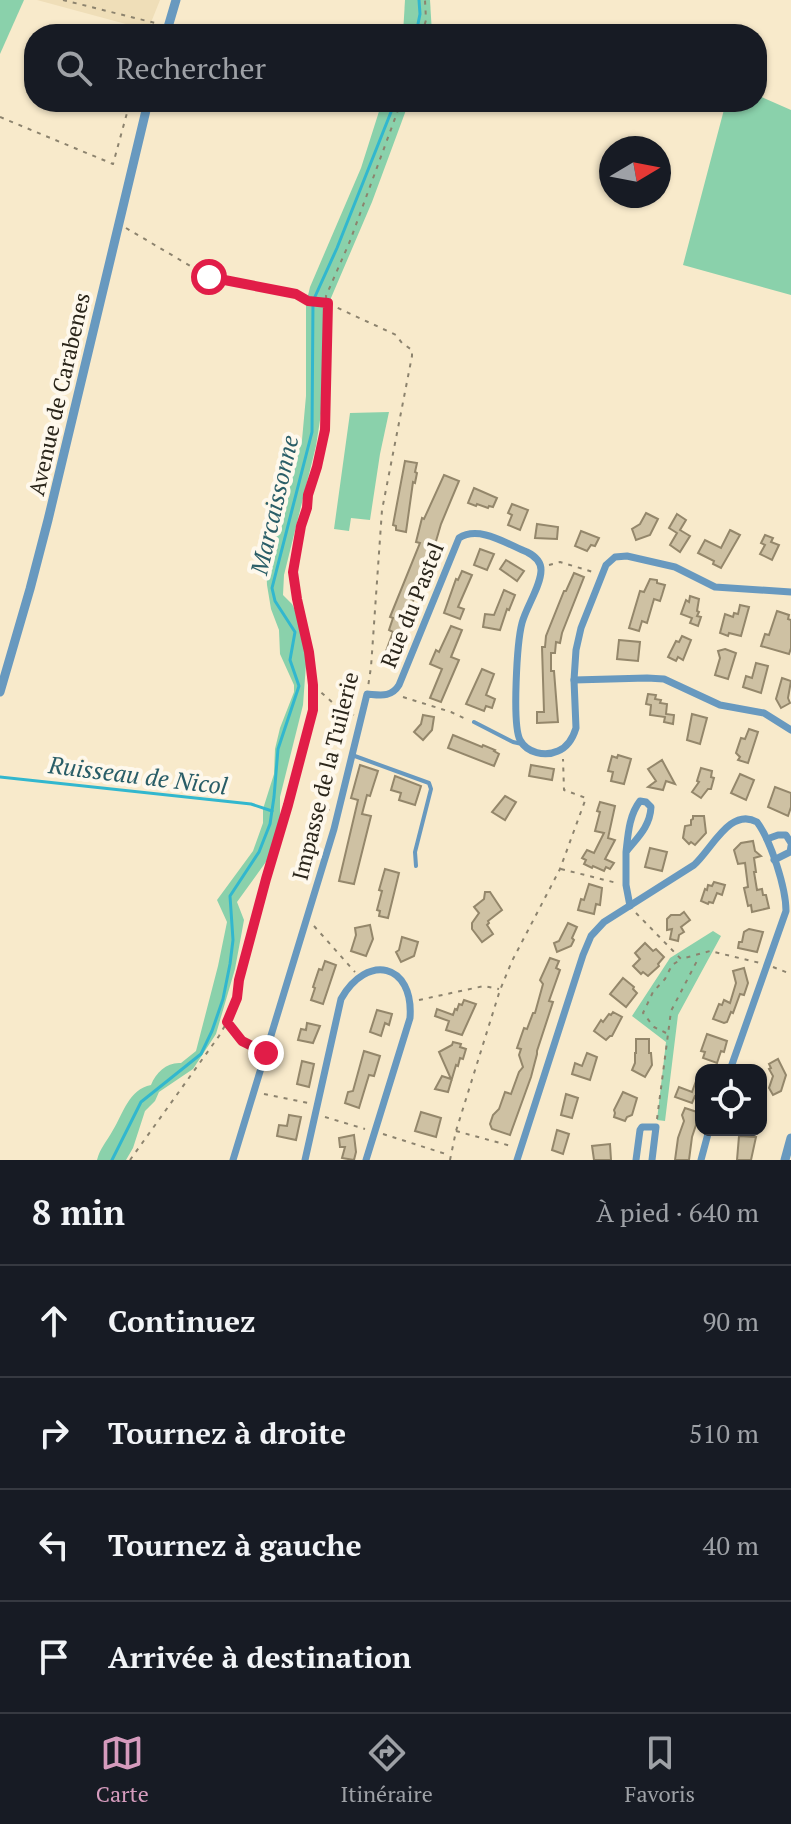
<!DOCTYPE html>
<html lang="fr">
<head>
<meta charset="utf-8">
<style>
	body { margin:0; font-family:"PT Serif",serif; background:#242831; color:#f1f3f6 }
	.controls { position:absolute; right:24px; bottom:24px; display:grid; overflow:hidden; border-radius:16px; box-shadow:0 2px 6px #0004 }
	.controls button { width:72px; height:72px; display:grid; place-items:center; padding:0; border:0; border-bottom:2px solid #363941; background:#171b24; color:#f1f3f6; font:40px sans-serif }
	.compass { position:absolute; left:599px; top:136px; width:72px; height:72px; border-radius:50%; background:#171b24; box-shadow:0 2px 6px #0004; rotate:80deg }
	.stop { position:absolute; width:24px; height:24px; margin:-18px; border:6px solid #e11d48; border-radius:50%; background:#fff }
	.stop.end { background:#e11d48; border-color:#fff; box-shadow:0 2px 8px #0008 }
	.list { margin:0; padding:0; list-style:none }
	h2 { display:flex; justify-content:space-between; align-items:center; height:104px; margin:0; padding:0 32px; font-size:34px }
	h2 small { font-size:26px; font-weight:400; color:#9ea1a6 }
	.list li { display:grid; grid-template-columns:52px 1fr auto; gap:24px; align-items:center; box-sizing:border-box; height:112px; padding:0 32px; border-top:2px solid #363941 }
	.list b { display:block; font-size:30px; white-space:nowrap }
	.list em { font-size:26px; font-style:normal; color:#9ea1a6 }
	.icon { flex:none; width:44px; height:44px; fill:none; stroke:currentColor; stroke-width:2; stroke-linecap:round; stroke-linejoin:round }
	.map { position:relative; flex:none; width:791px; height:1160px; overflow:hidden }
	.search { position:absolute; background:#171b24; box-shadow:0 2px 6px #0004; left:24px; right:24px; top:24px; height:88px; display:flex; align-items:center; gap:20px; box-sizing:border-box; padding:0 28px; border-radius:32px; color:#9ea1a6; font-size:30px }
	.sheet { height:552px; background:#171b24 }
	nav { display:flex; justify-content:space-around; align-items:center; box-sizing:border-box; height:112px; border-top:2px solid #363941; background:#171b24; font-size:22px; color:#9ea1a6 }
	nav a { display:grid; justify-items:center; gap:4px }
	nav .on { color:#d59bbd }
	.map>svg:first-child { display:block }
	.built { fill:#efdeb8 }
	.green { fill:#8ad1ab }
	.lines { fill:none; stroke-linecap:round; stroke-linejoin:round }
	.stream { stroke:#32b7ce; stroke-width:3 }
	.building { fill:#cec1a3; stroke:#94876b; stroke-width:2 }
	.path { stroke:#8c836e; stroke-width:2; stroke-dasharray:4 6; stroke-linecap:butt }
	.service { stroke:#6899bf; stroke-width:4 }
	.minor { stroke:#6899bf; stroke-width:7 }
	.tertiary { stroke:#6899bf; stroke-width:9 }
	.route { stroke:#e11d48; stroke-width:10 }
	.labels { text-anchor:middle; stroke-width:8; stroke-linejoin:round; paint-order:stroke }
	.street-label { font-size:22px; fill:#2a251a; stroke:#fef8ec }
	.water-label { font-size:24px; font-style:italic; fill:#295d67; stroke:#fef8ec }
</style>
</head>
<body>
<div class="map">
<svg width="791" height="1160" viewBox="0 0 791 1160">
	<rect width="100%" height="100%" fill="#f8eacb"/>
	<path class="built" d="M 37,0 L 160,0 L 148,30 Z"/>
	<g class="green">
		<path d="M 0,0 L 24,0 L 0,54 Z"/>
		<path d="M 405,0 L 430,0 L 432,34 L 403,34 Z"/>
		<path d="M 757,95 L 791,110 L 791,295 L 683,265 L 726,102 L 757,102 Z"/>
		<path d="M 382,102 L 409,102 L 372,202 L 331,298 L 323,355 L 322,407 L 316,446 L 284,575 L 283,595 L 292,604 L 308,637 L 303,705 L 280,797 L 280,826 L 268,859 L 237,902 L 244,920 L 235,969 L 216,1034 L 193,1069 L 159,1092 L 155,1101 L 145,1111 L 133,1148 L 126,1160 L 97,1160 C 100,1148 107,1141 113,1130 C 123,1114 129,1089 151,1085 C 156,1072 167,1062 181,1063 L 196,1051 L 218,966 L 227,922 L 217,900 L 253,851 L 263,823 L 263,809 L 274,774 L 275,749 L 280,728 L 294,692 L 294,685 L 280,654 L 279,630 L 271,609 L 267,585 L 266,563 L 275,524 L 302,440 L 306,396 L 306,304 L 310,287 L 361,168 Z"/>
		<path d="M 389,412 L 380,454 L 370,520 L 351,518 L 349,531 L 334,529 L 350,413 Z"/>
		<path d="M 713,931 L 721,936 L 678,1015 L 665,1121 L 657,1120 L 666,1042 L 632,1016 L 670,958 Z"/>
	</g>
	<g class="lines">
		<g class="stream">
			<path d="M 416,34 L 420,14 L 419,0"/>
			<path d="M 0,777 L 251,804 L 272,811"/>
			<path d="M 112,1160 L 141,1102 L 201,1054 L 212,1031 L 223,999 L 230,964 L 233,940 L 230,896 L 259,852 L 270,824 L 274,797 L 278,749 L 299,686 L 290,660 L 295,632 L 275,601 L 272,588 L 312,432 L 313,301 L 337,248 L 395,102"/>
		</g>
	</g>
	<g class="building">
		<path d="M 405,461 L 417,463 L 415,472 L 417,473 L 415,483 L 413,482 L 406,532 L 396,530 L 396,526 L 393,525 Z"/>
		<path d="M 444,475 L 459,481 L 441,524 L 434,548 L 403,627 L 405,628 L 394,657 L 385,654 L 393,632 L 389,630 L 393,618 L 390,617 L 420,543 L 416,542 L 422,518 L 424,519 Z"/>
		<path d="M 474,488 L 497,498 L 493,507 L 489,506 L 488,508 L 477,504 L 476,506 L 468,503 Z"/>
		<path d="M 512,504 L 528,510 L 520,530 L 508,525 L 512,515 L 508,513 Z"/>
		<path d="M 646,513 L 658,519 L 650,535 L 636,540 L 632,529 L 640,524 Z"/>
		<path d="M 677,514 L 686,520 L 680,530 L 690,536 L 680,552 L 670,545 L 677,533 L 669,528 Z"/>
		<path d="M 537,524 L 558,527 L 557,539 L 535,538 Z"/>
		<path d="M 730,530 L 740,535 L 721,568 L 713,564 L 714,561 L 698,553 L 705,540 L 721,548 Z"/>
		<path d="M 581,531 L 599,538 L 595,546 L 591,545 L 587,551 L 575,546 Z"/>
		<path d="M 765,535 L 773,538 L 771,542 L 779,545 L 772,560 L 760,554 L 765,545 L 761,543 Z"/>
		<path d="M 480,549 L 494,554 L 487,570 L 474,565 Z"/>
		<path d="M 506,560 L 524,571 L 517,581 L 500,569 Z"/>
		<path d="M 462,571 L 472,575 L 458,607 L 464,609 L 460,619 L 444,613 L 456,579 L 458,580 Z"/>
		<path d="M 574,573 L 584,577 L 562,633 L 560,643 L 556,642 L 555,653 L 551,653 L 551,671 L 554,671 L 558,722 L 537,723 L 537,712 L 544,712 L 542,647 L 545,647 L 546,636 L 564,591 L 566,591 Z"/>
		<path d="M 650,579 L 657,580 L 657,583 L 665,585 L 662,595 L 660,601 L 654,599 L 647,623 L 642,621 L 639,631 L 629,628 L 640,591 L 644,592 Z"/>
		<path d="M 504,590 L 515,595 L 509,610 L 507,609 L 500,630 L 483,627 L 485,614 L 494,615 Z"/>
		<path d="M 690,596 L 699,599 L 697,611 L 699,612 L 697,616 L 701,617 L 698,626 L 690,623 L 692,618 L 681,614 L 686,600 L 689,602 Z"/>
		<path d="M 740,605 L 749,607 L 741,636 L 729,633 L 728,636 L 720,633 L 725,614 L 733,617 L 734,613 L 738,614 Z"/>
		<path d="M 777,611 L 789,615 L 788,619 L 791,620 L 791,648 L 789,654 L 761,646 L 765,634 L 769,635 Z"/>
		<path d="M 451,626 L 462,630 L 451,657 L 459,660 L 441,702 L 430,698 L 442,669 L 430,664 L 436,650 L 439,652 Z"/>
		<path d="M 682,636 L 691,640 L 683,660 L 678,657 L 676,661 L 668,657 L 676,641 L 679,642 Z"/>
		<path d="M 619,640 L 640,642 L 638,661 L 617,659 Z"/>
		<path d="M 725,649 L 736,653 L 728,679 L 715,675 L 720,658 L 718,651 Z"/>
		<path d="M 756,663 L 768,666 L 761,693 L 743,687 L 746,676 L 752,678 Z"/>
		<path d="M 482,669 L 494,674 L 486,695 L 495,699 L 492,708 L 486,706 L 484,711 L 466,704 Z"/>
		<path d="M 782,678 L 791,681 L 788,698 L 790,703 L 781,708 L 776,699 Z"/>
		<path d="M 648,694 L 656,695 L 655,699 L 661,700 L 660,703 L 667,704 L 666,714 L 674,715 L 673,724 L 664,722 L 665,717 L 650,715 L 651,705 L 646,704 Z"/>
		<path d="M 692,714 L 707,718 L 700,744 L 687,740 Z"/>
		<path d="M 423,715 L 434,717 L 432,730 L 423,740 L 414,732 L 421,724 Z"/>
		<path d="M 749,729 L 758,732 L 748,763 L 738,760 L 740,757 L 736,753 L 741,738 L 745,739 Z"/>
		<path d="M 453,735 L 482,747 L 483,745 L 495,750 L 494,751 L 499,754 L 494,766 L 448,748 Z"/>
		<path d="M 618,755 L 631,759 L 624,784 L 611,781 L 613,772 L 608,771 L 612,756 L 617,758 Z"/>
		<path d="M 662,760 L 675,784 L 666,781 L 663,790 L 648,787 L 656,781 L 648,769 Z"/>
		<path d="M 360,765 L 378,771 L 370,796 L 367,795 L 362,814 L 371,816 L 354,884 L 339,881 L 358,800 L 351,798 Z"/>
		<path d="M 531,765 L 554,769 L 552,780 L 529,776 Z"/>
		<path d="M 701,768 L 712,771 L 711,777 L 714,778 L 711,789 L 708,789 L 701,798 L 692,792 L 699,782 L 697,781 Z"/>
		<path d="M 740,774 L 754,780 L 746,800 L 731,793 Z"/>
		<path d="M 395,776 L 421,786 L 415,805 L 399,800 L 401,793 L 391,790 Z"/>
		<path d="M 775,787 L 791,793 L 791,807 L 788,816 L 768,807 Z"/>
		<path d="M 505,796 L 516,802 L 505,820 L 492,812 Z"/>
		<path d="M 600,802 L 615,806 L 608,838 L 615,840 L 605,859 L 614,863 L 610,869 L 606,867 L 604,871 L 593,866 L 592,868 L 584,864 L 586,860 L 582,858 L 587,850 L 594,853 L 604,833 L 595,831 L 600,812 L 597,811 Z"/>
		<path d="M 693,816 L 704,816 L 706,833 L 695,845 L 691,842 L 689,844 L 683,838 L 685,826 L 691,825 L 691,820 L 693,819 Z"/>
		<path d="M 753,841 L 755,851 L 761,856 L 754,858 L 756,872 L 754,872 L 757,890 L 762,889 L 763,895 L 766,895 L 769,908 L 752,912 L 751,905 L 748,906 L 744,888 L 748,887 L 745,863 L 738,864 L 734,850 L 741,843 Z"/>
		<path d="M 650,848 L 667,852 L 662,871 L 645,867 Z"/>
		<path d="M 385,869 L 399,873 L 388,918 L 379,916 L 380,911 L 377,910 L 382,891 L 379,890 Z"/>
		<path d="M 714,882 L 725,885 L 722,895 L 717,893 L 713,903 L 709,902 L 708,904 L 701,901 L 705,889 L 707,890 L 708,885 L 712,886 Z"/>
		<path d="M 589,884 L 602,888 L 600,905 L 596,904 L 594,914 L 578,910 L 581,899 L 584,900 Z"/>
		<path d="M 485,892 L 490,892 L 502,910 L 488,921 L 489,923 L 487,925 L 493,934 L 482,942 L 472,929 L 472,923 L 479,913 L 474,907 L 484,899 Z"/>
		<path d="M 684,912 L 690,920 L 681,927 L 684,932 L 679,935 L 678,941 L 670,939 L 672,929 L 667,930 L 667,919 L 671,915 L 680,915 Z"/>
		<path d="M 568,923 L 577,927 L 572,938 L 574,940 L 571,946 L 557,952 L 554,943 L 559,941 Z"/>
		<path d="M 370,925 L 373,939 L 366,956 L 351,951 L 356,935 L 355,928 Z"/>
		<path d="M 749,929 L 763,932 L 757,952 L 738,948 L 739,942 L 742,942 L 744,932 Z"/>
		<path d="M 402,937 L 418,942 L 414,956 L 401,962 L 396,952 L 399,950 Z"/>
		<path d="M 645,943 L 653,951 L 656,949 L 664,957 L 658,964 L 659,966 L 648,976 L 643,972 L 641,974 L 633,966 L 640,959 L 635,953 Z"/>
		<path d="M 550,958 L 559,961 L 556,968 L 560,970 L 549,1001 L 553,1002 L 537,1051 L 537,1054 L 531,1077 L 510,1135 L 492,1129 L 490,1124 L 493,1115 L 499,1109 L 505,1092 L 511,1094 L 519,1072 L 523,1067 L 519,1055 L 521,1049 L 517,1048 L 524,1028 L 527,1029 L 533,1013 L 535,1013 L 543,984 L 540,980 Z"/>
		<path d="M 325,961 L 336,965 L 323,1004 L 311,1000 L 315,988 L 313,987 L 319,969 L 322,970 Z"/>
		<path d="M 744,968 L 748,983 L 744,995 L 740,994 L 733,1013 L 731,1012 L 727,1022 L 724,1023 L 713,1019 L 719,1004 L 722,1005 L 724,1000 L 730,1003 L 736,983 L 733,971 Z"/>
		<path d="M 623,978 L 634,987 L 633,989 L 637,993 L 626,1007 L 610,994 Z"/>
		<path d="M 464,1000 L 476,1004 L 462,1035 L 446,1030 L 449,1021 L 435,1016 L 437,1009 L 453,1015 L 455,1009 L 457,1010 L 459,1004 L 462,1005 Z"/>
		<path d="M 377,1010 L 392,1014 L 389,1025 L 385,1023 L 381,1036 L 370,1032 Z"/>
		<path d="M 613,1012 L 622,1017 L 612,1036 L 610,1036 L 606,1040 L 594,1031 L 601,1020 L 603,1022 L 609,1014 L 611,1015 Z"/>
		<path d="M 307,1023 L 320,1026 L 313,1043 L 298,1040 L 301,1029 L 306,1030 Z"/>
		<path d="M 707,1034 L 727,1041 L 724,1052 L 721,1051 L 717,1063 L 703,1058 L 705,1052 L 701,1051 Z"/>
		<path d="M 636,1039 L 649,1039 L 649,1053 L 651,1053 L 652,1065 L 645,1077 L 632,1070 L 635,1063 L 635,1053 L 636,1053 Z"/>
		<path d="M 453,1042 L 461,1044 L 460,1047 L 466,1049 L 463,1059 L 460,1058 L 458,1066 L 456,1065 L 448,1092 L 435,1089 L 442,1076 L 451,1079 L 439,1052 L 452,1045 Z"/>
		<path d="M 364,1051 L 380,1056 L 374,1076 L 369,1075 L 359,1108 L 345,1103 L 348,1092 L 353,1091 Z"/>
		<path d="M 587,1053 L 597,1057 L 590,1080 L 572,1074 L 575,1063 L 582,1066 Z"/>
		<path d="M 778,1059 L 786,1075 L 781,1091 L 773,1095 L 769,1088 L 773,1076 L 769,1069 L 771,1068 L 769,1064 Z"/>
		<path d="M 302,1061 L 314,1064 L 309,1087 L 297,1084 Z"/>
		<path d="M 700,1070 L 701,1095 L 695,1096 L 692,1103 L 675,1097 L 679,1087 L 692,1092 Z"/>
		<path d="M 623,1092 L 637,1098 L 632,1115 L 627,1117 L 625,1121 L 614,1117 L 615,1113 L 614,1110 Z"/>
		<path d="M 566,1094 L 578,1098 L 572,1118 L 561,1115 Z"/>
		<path d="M 685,1108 L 700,1113 L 692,1137 L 689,1160 L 675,1160 L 678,1138 L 684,1121 L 682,1115 Z"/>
		<path d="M 421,1112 L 441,1118 L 436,1137 L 415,1131 Z"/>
		<path d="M 289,1115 L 301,1117 L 296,1140 L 277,1136 L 279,1125 L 287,1126 Z"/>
		<path d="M 557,1130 L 569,1134 L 563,1154 L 552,1150 Z"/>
		<path d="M 354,1135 L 356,1152 L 354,1160 L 342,1158 L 345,1147 L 340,1147 L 339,1138 Z"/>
		<path d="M 739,1136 L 756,1137 L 751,1160 L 737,1160 Z"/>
		<path d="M 610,1144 L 611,1160 L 594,1160 L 592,1146 Z"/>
	</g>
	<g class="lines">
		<g class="path">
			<path d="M 63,0 L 159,24"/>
			<path d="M 148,34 L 151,24"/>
			<path d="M 422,34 L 426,20 L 425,0"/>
			<path d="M 0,117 L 113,164 L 130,102"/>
			<path d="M 126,228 L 209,277 L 296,294 L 308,301 L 325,302 L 396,335 L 402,343 L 412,350 L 412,356 L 382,510 L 371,667 L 368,687"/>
			<path d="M 549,565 L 560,562 L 593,572"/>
			<path d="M 314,686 L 343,712 L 354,715"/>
			<path d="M 403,697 L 451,712 L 468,720"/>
			<path d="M 313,867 L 313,851 L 319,828 L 329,809"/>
			<path d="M 561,869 L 617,883"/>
			<path d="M 636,913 L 681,959 L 710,951 L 760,963"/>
			<path d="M 314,926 L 355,972"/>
			<path d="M 773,967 L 791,974"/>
			<path d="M 419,1000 L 484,986 L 499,989"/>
			<path d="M 228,1023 L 242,1041 L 259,1050"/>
			<path d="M 666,1033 L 654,1027 L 643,1013 L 653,992 L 665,979 L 672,965 L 680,960"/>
			<path d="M 264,1094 L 308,1103"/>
			<path d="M 325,1117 L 365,1129"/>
			<path d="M 657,1119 L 671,1011 L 699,957"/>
			<path d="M 456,1131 L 511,1146"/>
			<path d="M 383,1134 L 449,1155"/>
			<path d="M 130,1160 L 219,1036 L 227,1022 L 237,998 L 239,980 L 266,879 L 288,805 L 313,710 L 313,685 L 309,652 L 297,599 L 293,572 L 301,526 L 307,508 L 308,495 L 317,467 L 325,430 L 325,388 L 327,380 L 329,325 L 326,296 L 350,241 L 401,102"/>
			<path d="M 450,1160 L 456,1131 L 500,990 L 512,961 L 560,869 L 586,798 L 564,790 L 563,759"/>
		</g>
		<g class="service">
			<path d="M 474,722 L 513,742 L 522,744"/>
			<path d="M 352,755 L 429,783 L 431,789 L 415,852 L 416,866"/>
		</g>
		<g class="minor">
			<path d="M 574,680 L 647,678 L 664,679 L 720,705 L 764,713 L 791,730"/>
			<path d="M 767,839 L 778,835 L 786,835 L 791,843"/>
			<path d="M 626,852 C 628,835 629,815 640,801 L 646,802 L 651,807 C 650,827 637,838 626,852 L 626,885 L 630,906"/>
			<path d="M 774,860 L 790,852 L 791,846"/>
			<path d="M 233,1160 L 334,829 L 367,694 C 380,695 391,698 399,685 L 459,538 C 479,525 507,544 527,552 C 535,556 541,561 541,570 C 541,586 526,607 522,623 C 517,642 512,724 520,740 C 527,753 545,757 558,751 C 568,747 573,738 576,728 L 574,680 L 576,650 L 581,628 L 606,565 L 615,557 L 627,556 L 675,567 L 715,587 L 791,592"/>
			<path d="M 305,1160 L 341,999 C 367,953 414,963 410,1018 L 366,1160"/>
			<path d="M 517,1160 L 583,955 L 591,936 L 604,922 L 694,865 C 712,849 730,807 757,822 C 771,841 786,888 786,911 L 730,1070"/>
			<path d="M 636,1160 L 640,1130 L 642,1127 L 656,1127 L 652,1160"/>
			<path d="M 701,1160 L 709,1130"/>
		</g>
		<g class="tertiary">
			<path d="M 166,34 L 176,0"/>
			<path d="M 0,692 L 30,589 L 48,520 L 148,102"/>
			<path d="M 785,1160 L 791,1138"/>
		</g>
	</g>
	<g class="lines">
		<path class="route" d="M 209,277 L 296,294 L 308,301 L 328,303 L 325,430 L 317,467 L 308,495 L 307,508 L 301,526 L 293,572 L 297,599 L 309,652 L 313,685 L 313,710 L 288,805 L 266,879 L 239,980 L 237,998 L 227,1022 L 242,1041 L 266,1053"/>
	</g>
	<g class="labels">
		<g class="street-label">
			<text transform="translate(59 394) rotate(-77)" y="8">Avenue de Carabenes</text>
			<text transform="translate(412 605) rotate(-68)" y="8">Rue du Pastel</text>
			<text transform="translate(325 776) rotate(-76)" y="8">Impasse de la Tuilerie</text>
		</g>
		<g class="water-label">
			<text transform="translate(275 505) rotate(-77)" y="8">Marcaissonne</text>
			<text transform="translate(138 776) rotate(7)" y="8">Ruisseau de Nicol</text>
		</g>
	</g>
</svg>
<div class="controls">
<button><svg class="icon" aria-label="locate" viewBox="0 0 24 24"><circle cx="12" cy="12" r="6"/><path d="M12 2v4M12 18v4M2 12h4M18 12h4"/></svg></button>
</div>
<svg class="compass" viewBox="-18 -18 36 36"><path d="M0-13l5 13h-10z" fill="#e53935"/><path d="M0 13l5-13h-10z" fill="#9ea1a6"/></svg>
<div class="stop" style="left:209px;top:277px"></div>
<div class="stop end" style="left:266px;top:1053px"></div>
<div class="search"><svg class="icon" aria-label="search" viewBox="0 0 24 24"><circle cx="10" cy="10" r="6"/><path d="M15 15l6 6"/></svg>Rechercher</div>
</div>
<section class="sheet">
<h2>8 min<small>À pied · 640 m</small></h2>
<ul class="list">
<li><svg class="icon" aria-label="ahead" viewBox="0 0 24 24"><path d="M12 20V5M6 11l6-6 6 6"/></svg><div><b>Continuez</b></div><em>90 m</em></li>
<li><svg class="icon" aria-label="right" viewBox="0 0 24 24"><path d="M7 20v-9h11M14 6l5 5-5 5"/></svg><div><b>Tournez à droite</b></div><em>510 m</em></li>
<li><svg class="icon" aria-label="left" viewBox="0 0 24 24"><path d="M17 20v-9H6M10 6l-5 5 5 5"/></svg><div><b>Tournez à gauche</b></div><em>40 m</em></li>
<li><svg class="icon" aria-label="arrive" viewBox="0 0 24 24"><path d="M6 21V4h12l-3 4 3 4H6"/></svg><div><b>Arrivée à destination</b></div></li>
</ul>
</section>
<nav>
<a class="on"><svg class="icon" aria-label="map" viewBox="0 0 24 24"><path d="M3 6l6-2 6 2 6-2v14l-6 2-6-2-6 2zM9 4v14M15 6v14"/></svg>Carte</a>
<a><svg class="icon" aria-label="directions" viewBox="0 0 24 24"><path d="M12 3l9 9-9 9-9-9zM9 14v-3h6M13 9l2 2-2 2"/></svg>Itinéraire</a>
<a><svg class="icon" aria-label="saved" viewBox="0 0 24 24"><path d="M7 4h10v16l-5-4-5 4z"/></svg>Favoris</a>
</nav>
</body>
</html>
